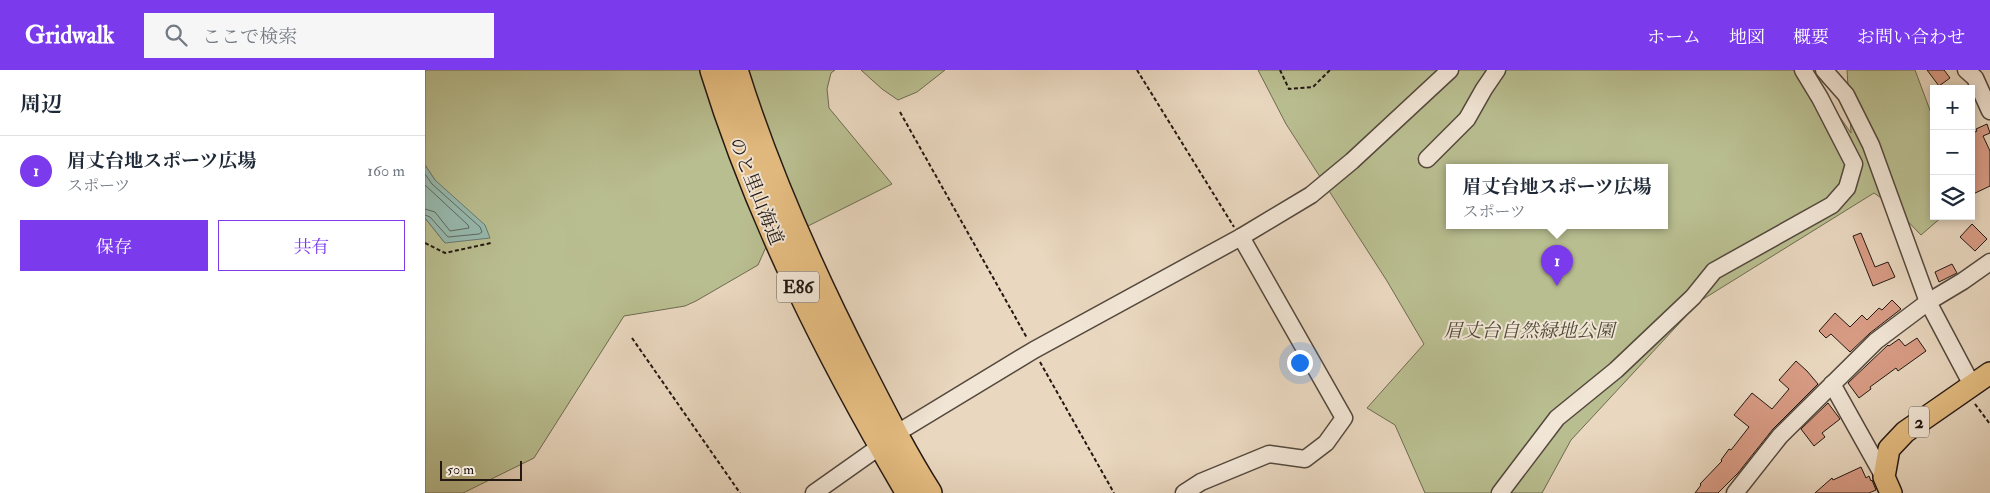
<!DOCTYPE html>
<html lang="ja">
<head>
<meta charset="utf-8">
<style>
	body { margin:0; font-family:"IM FELL Double Pica","Noto Serif JP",serif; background:#f6f6f7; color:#1f2937 }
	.controls { position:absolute; right:15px; top:15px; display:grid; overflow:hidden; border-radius:0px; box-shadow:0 2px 8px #0003 }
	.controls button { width:45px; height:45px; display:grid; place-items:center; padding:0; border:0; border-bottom:1px solid #e0e1e3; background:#fff; color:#1f2937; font:25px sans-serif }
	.scale { position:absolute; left:15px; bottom:12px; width:82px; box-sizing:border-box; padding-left:5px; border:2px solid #231812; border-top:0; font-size:14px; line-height:18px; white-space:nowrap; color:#231812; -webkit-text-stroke:4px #f1e5d5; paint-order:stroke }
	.you { position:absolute; left:874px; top:292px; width:18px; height:18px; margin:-12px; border:4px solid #fff; border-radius:50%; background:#1a73e8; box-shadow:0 0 0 8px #1a73e833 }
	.badge { display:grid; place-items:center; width:32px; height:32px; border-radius:50%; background:#7c3aed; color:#fff; font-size:16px; font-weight:700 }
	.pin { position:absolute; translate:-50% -41px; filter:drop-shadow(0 1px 2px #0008) }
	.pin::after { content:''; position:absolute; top:26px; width:18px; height:15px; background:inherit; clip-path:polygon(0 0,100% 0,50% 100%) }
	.popup { position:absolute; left:1021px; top:94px; width:222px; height:65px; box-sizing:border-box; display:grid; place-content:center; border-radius:0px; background:#fff; filter:drop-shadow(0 1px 4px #0005); font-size:16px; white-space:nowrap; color:#747a83 }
	.popup b { font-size:19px; color:#1f2937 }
	.popup::after { content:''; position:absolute; left:50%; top:100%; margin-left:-10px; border:10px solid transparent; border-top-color:#fff }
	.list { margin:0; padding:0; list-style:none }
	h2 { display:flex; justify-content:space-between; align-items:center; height:65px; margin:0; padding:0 20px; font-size:21px }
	h2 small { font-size:16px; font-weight:400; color:#747a83 }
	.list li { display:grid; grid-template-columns:32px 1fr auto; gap:15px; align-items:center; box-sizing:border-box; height:70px; padding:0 20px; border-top:1px solid #e0e1e3 }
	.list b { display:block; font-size:19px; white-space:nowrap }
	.list p { margin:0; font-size:16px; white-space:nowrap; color:#747a83 }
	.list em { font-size:16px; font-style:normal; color:#747a83 }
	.actions { display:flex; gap:10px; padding:15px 20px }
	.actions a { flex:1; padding:11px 0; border:1px solid #7c3aed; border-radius:0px; text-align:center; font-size:18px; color:#7c3aed }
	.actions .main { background:#7c3aed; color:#fff }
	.icon { flex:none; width:28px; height:28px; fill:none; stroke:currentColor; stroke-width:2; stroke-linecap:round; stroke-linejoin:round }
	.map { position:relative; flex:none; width:1565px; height:423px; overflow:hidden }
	header { display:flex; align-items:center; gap:30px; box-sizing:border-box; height:70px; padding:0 25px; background:#7c3aed; color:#fff }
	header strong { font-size:24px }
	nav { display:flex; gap:28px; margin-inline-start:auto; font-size:18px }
	.search { width:350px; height:45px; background:#f6f6f7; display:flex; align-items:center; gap:12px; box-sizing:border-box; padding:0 18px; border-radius:0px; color:#747a83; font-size:19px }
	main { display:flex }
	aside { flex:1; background:#fff }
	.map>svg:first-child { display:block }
	.green { fill:#b9be90; stroke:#6e6b51; fill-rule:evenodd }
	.water { fill:#97baaf; stroke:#697970 }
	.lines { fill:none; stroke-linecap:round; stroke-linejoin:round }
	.shore { stroke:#5d6960; stroke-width:1 }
	.building { fill:#d89b84; stroke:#231812 }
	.minor-casing { stroke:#54483d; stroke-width:19 }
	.major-casing { stroke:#231812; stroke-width:24 }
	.highway-casing { stroke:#231812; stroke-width:28 }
	.path { stroke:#231812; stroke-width:2; stroke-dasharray:4 2.5; stroke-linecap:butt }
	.minor { stroke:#f1e5d5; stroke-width:16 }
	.major { stroke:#e4bc80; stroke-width:21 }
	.highway { stroke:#e4bc80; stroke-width:25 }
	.labels { text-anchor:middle; stroke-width:4; stroke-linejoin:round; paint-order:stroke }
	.shield { fill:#f1e5d5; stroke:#61564c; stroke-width:1 }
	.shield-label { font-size:18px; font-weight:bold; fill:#231812 }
	.street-label { font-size:19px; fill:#231812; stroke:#f1e5d5 }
	.park-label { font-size:19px; font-style:italic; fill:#504a38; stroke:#f1e5d5 }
</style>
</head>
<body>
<header>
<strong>Gridwalk</strong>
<div class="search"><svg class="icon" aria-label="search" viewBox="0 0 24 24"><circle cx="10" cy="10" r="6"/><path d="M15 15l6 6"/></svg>ここで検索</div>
<nav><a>ホーム</a><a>地図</a><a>概要</a><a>お問い合わせ</a></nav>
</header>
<main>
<aside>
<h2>周辺<small></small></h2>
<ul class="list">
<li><span class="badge">1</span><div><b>眉丈台地スポーツ広場</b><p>スポーツ</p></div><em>160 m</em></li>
</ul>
<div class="actions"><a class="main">保存</a><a>共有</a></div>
</aside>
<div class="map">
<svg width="1565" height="423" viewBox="0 0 1565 423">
	<rect width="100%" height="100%" fill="#e9d7bf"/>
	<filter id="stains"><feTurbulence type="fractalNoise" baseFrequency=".004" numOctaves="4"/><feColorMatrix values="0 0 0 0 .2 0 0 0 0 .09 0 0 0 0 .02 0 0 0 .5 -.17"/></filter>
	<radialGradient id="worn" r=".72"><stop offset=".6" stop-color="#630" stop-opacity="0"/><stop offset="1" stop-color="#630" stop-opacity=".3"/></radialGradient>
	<g class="green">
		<path d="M 0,0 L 410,0 L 406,3 L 402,19 L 404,38 L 467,114 L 341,177 L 333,195 L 271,231 L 260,236 L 199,246 L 109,388 L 38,423 L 0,423 L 0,148 L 20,173 L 10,110 L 0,95 Z"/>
		<path d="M 436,0 L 520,0 L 492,22 L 473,30 L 457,19 Z"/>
		<path d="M 833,0 L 1382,0 L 1426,63 L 1422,0 L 1490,0 L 1509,51 L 1509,146 L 1518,146 L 1496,165 L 1469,137 L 1449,123 L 1275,231 L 1146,370 L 1117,423 L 1000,423 L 970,355 L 942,338 L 999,274 L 962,211 L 861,54 ZM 1024,97 L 1240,97 L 1240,155 L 1024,155 Z"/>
	</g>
	<path class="water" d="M 0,95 L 10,110 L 60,155 L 65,168 L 20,173 L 0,148 Z"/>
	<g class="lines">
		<g class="shore">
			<path d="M 0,104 L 7,114 L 55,157 L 57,162 L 54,164 L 23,167 L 5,147 L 0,145"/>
			<path d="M 0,115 L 43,155 L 44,158 L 25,161 L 10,142 L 0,139"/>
		</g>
	</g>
	<g class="building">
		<path d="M 1502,0 L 1519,0 L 1525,8 L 1514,16 Z"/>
		<path d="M 1562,54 L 1565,63 L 1558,66 L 1565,81 L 1565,116 L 1546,125 L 1546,64 L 1552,61 L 1551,59 Z"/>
		<path d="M 1547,154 L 1562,169 L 1550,181 L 1535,167 Z"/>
		<path d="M 1436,163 L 1450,197 L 1463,192 L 1470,207 L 1448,216 L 1428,166 Z"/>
		<path d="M 1527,194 L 1532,203 L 1514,212 L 1510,202 Z"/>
		<path d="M 1467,230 L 1476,239 L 1445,263 L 1425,282 L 1406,264 L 1401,268 L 1394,261 L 1410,243 L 1425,257 L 1437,245 L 1442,250 L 1454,238 L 1457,240 Z"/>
		<path d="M 1492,268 L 1501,281 L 1473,301 L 1471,298 L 1445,317 L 1446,319 L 1434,328 L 1423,313 L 1463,275 L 1464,276 L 1474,269 L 1480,276 Z"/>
		<path d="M 1371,291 L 1382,301 L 1393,314 L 1348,359 L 1313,403 L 1293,423 L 1270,423 L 1276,415 L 1275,414 L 1297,391 L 1296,390 L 1304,379 L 1306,380 L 1324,357 L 1309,345 L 1327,323 L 1347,339 L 1364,319 L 1354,310 Z"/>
		<path d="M 1403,333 L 1415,349 L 1397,363 L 1400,367 L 1389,376 L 1376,359 Z"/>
		<path d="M 1436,397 L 1441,408 L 1444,406 L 1446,411 L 1447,410 L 1451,420 L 1444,423 L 1390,423 L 1407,408 L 1408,410 Z"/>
	</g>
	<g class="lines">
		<g class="minor-casing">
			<g id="minor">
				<path d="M 1399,0 L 1421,25 L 1446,75 L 1503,232 L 1547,315"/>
				<path d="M 1541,0 L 1550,8 L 1565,41"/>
				<path d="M 1002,89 L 1042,49 L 1059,19 L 1072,0"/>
				<path d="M 1407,314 L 1459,407"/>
				<path d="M 482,357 L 609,280 L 816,167 L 886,125 L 927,91 L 1025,0"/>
				<path d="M 389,423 L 447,382"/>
				<path d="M 759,423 L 776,412 L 844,384 L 880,389 L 901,373 L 919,348 L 816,167"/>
				<path d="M 1075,423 L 1132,348 L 1191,300 L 1268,227 L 1289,201 L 1407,135 L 1422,118 L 1429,94 L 1395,28 L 1378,0"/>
				<path d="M 1310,423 L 1355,366 L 1451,271 L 1503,232 L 1538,211 L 1565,192"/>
			</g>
		</g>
		<g class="major-casing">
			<path id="major" d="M 1466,423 L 1459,407 L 1464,379 L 1480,362 L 1565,303"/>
		</g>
		<g class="highway-casing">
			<g id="highway">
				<path d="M 288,0 C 334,149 405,289 484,423"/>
				<path d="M 310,0 C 342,103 386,201 435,297 C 457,340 478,382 504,423"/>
			</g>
		</g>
		<g class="path">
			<path d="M 712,0 L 809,157"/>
			<path d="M 855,0 L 864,19 L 888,17 L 905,0"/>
			<path d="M 475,42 L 602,268"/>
			<path d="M 0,173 L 20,183 L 66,173"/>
			<path d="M 207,268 L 315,423"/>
			<path d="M 615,292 L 689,423"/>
			<path d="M 1550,334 L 1565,354"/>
		</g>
		<use href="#minor" class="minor"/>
		<use href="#major" class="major"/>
		<use href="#highway" class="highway"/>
	</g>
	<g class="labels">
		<g class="shield">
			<rect x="352" y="201.5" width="42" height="31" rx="4"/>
			<rect x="1484" y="336.5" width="20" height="31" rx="4"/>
		</g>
		<g class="shield-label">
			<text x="373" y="223">E86</text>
			<text x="1494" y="358">2</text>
		</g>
		<g class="street-label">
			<text transform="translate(332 121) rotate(68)" y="7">のと里山海道</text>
		</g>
		<g class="park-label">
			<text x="1104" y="267">眉丈台自然緑地公園</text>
		</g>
	</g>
	<rect width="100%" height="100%" filter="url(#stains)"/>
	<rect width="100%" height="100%" fill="url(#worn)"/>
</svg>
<div class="controls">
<button>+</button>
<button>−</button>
<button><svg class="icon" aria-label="layers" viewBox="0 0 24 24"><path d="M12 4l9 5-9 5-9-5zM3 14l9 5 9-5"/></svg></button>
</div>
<div class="scale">50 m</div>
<div class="you"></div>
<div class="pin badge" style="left:1132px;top:216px">1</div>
<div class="popup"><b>眉丈台地スポーツ広場</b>スポーツ</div>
</div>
</main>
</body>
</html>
